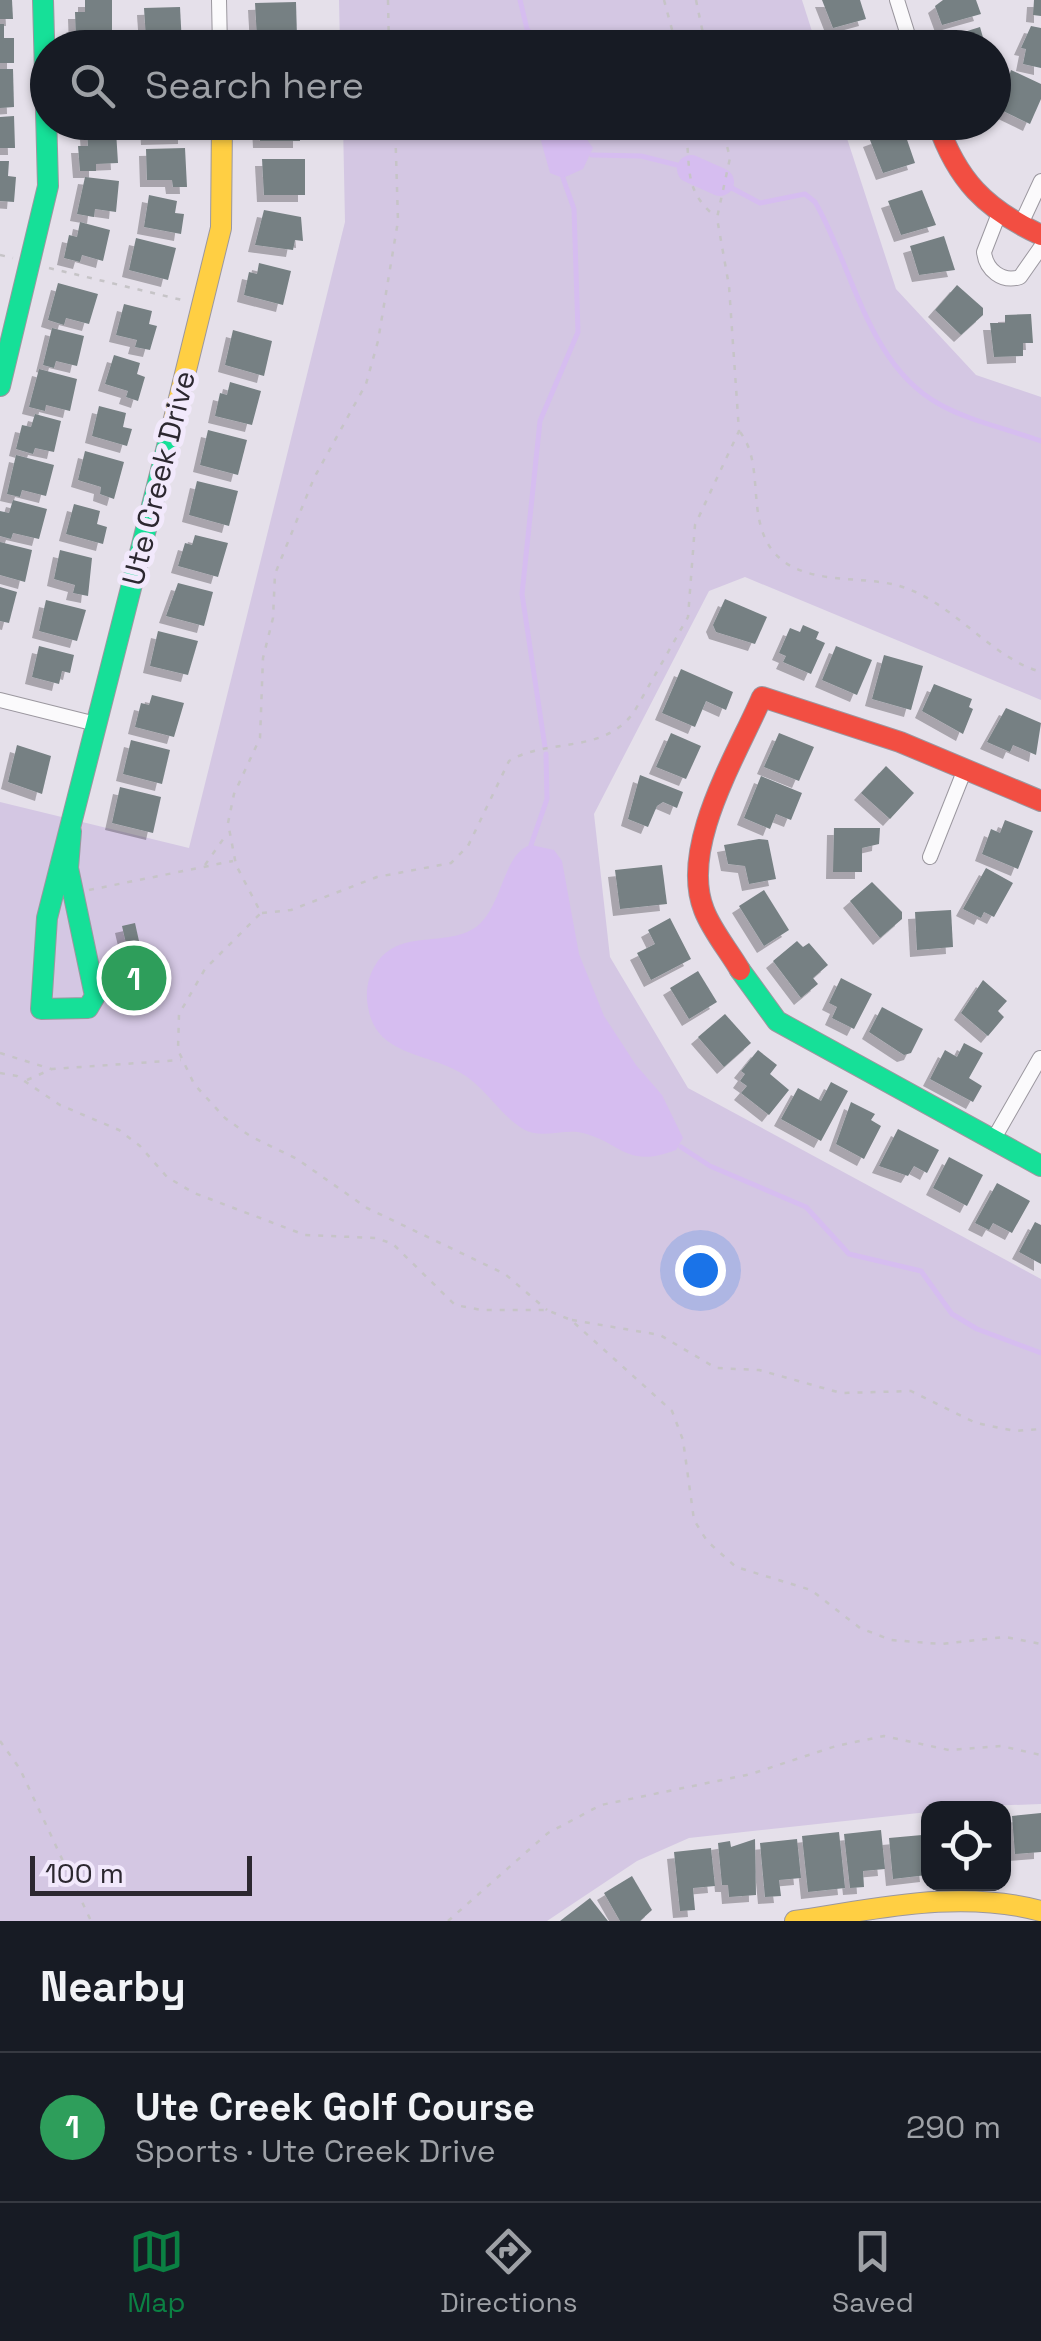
<!DOCTYPE html>
<html lang="en">
<head>
<meta charset="utf-8">
<style>
	body { margin:0; font-family:"Space Grotesk",sans-serif; background:#242831; color:#f1f3f6 }
	.controls { position:absolute; right:30px; bottom:30px; display:grid; overflow:hidden; border-radius:20px; box-shadow:0 2px 8px #0004 }
	.controls button { width:90px; height:90px; display:grid; place-items:center; padding:0; border:0; border-bottom:2px solid #363941; background:#171b24; color:#f1f3f6; font:50px sans-serif }
	.scale { position:absolute; left:30px; bottom:25px; width:222px; box-sizing:border-box; padding-left:10px; border:5px solid #2c2830; border-top:0; font-size:28px; line-height:35px; white-space:nowrap; color:#2c2830; -webkit-text-stroke:8px #f2e9fc; paint-order:stroke }
	.you { position:absolute; left:700px; top:1270px; width:35px; height:35px; margin:-25px; border:8px solid #fff; border-radius:50%; background:#1a73e8; box-shadow:0 0 0 15px #1a73e833 }
	.badge { display:grid; place-items:center; width:65px; height:65px; border-radius:50%; background:#0b8043; color:#fff; font-size:32px; font-weight:700 }
	.pin { position:absolute; translate:-50% -50%; border:5px solid #fff; box-shadow:0 2px 10px #0006 }
	.list { margin:0; padding:0; list-style:none }
	h2 { display:flex; justify-content:space-between; align-items:center; height:130px; margin:0; padding:0 40px; font-size:42px }
	h2 small { font-size:32px; font-weight:400; color:#9ea1a6 }
	.list li { display:grid; grid-template-columns:65px 1fr auto; gap:30px; align-items:center; box-sizing:border-box; height:150px; padding:0 40px; border-top:2px solid #363941 }
	.list b { display:block; font-size:38px; white-space:nowrap }
	.list p { margin:0; font-size:32px; white-space:nowrap; color:#9ea1a6 }
	.list em { font-size:32px; font-style:normal; color:#9ea1a6 }
	.icon { flex:none; width:55px; height:55px; fill:none; stroke:currentColor; stroke-width:2; stroke-linecap:round; stroke-linejoin:round }
	.map { position:relative; flex:none; width:1041px; height:1921px; overflow:hidden }
	.search { position:absolute; background:#171b24; box-shadow:0 2px 8px #0004; left:30px; right:30px; top:30px; height:110px; display:flex; align-items:center; gap:25px; box-sizing:border-box; padding:0 35px; border-radius:55px; color:#9ea1a6; font-size:38px }
	.sheet { height:280px; background:#171b24 }
	nav { display:flex; justify-content:space-around; align-items:center; box-sizing:border-box; height:140px; border-top:2px solid #363941; background:#171b24; font-size:28px; color:#9ea1a6 }
	nav a { display:grid; justify-items:center; gap:5px }
	nav .on { color:#0b8043 }
	.map>svg:first-child { display:block }
	.green { fill:#d4c7e3 }
	.water { fill:#d6bdf0 }
	.lines { fill:none; stroke-linecap:round; stroke-linejoin:round }
	.stream { stroke:#d6bdf0; stroke-width:5 }
	.river { stroke:#d6bdf0; stroke-width:28 }
	.building { fill:#768083; filter:url(#shadow) }
	.street-casing { stroke:#9b979f; stroke-width:16 }
	.fast-casing { stroke:#9b979f; stroke-width:22 }
	.slow-casing { stroke:#9b979f; stroke-width:22 }
	.jam-casing { stroke:#9b979f; stroke-width:22 }
	.path { stroke:#c6c4c7; stroke-width:2.5; stroke-dasharray:5 8; stroke-linecap:butt }
	.street { stroke:#fbfafc; stroke-width:14 }
	.fast { stroke:#16e098; stroke-width:20 }
	.slow { stroke:#ffcf43; stroke-width:20 }
	.jam { stroke:#f24e42; stroke-width:20 }
	.labels { text-anchor:middle; stroke-width:10; stroke-linejoin:round; paint-order:stroke }
	.street-label { font-size:30px; fill:#2c2830; stroke:#f2e9fc }
</style>
</head>
<body>
<div class="map">
<svg width="1041" height="1921" viewBox="0 0 1041 1921">
	<defs>
		<filter id="shadow"><feDropShadow dx="-7" dy="7" stdDeviation="0" flood-color="#0004"/></filter>
	</defs>
	<rect width="100%" height="100%" fill="#e5e0ea"/>
	<g class="green">
		<path d="M 339,0 L 802,0 L 817,47 L 340,47 Z"/>
		<path d="M 343,123 L 842,123 L 896,289 L 976,375 L 1041,397 L 1041,700 L 745,577 L 709,591 L 594,814 L 610,957 L 688,1088 L 1041,1279 L 1041,1804 L 928,1808 L 928,1812 L 689,1838 L 637,1861 L 547,1921 L 0,1921 L 0,802 L 189,848 L 345,222 Z"/>
	</g>
	<g class="water">
		<path d="M 536,123 L 575,123 L 593,148 L 583,169 L 563,178 L 550,173 Z"/>
		<path d="M 531,845 L 554,850 L 562,861 L 579,954 L 604,1016 L 636,1065 L 662,1095 L 683,1138 L 676,1150 C 626,1169 622,1143 583,1133 C 564,1128 541,1140 523,1129 C 499,1114 485,1087 461,1073 C 426,1052 376,1056 368,1007 C 365,992 368,976 376,964 C 399,929 442,947 473,929 C 503,911 502,852 531,845 Z"/>
	</g>
	<g class="lines">
		<g class="stream">
			<path d="M 520,0 L 527,29 L 540,48"/>
			<path d="M 592,155 L 641,156 L 685,167"/>
			<path d="M 728,186 L 760,203 L 805,194 L 815,202 C 853,267 867,364 939,404 C 969,421 1008,429 1041,441"/>
			<path d="M 545,747 L 522,594 L 540,421 L 578,332 L 574,209 L 563,178"/>
			<path d="M 531,845 L 547,799 L 546,754"/>
			<path d="M 681,1147 L 710,1166 L 806,1207 L 849,1254 L 921,1271 L 952,1314 L 977,1329 L 1041,1353"/>
		</g>
		<path class="river" d="M 691,169 L 720,182"/>
	</g>
	<g class="building">
		<path d="M 0,0 L 12,0 L 13,19 L 0,19 Z"/>
		<path d="M 85,0 L 112,0 L 112,31 L 94,31 L 94,39 L 76,39 L 75,12 L 85,12 Z"/>
		<path d="M 822,0 L 860,0 L 866,19 L 833,28 Z"/>
		<path d="M 943,0 L 976,0 L 981,14 L 942,25 L 935,6 Z"/>
		<path d="M 1034,0 L 1041,0 L 1041,16 L 1033,15 Z"/>
		<path d="M 296,2 L 297,37 L 257,38 L 255,3 Z"/>
		<path d="M 180,7 L 182,45 L 146,38 L 144,8 Z"/>
		<path d="M 0,24 L 4,24 L 4,38 L 14,38 L 14,63 L 0,63 Z"/>
		<path d="M 1031,26 L 1041,28 L 1041,68 L 1023,64 L 1026,49 L 1021,48 Z"/>
		<path d="M 980,27 L 986,48 L 948,48 L 945,38 Z"/>
		<path d="M 862,35 L 865,46 L 877,43 L 879,48 L 839,48 L 837,43 Z"/>
		<path d="M 0,69 L 13,69 L 14,107 L 0,108 Z"/>
		<path d="M 1011,70 L 1041,84 L 1041,99 L 1030,124 L 999,109 Z"/>
		<path d="M 14,116 L 15,148 L 0,148 L 0,117 Z"/>
		<path d="M 147,122 L 185,122 L 185,137 L 148,138 Z"/>
		<path d="M 259,122 L 300,122 L 300,141 L 260,141 Z"/>
		<path d="M 903,128 L 915,163 L 883,173 L 870,140 Z"/>
		<path d="M 116,131 L 118,163 L 96,164 L 96,171 L 80,171 L 78,146 L 88,146 L 87,132 Z"/>
		<path d="M 185,148 L 187,187 L 173,187 L 172,180 L 147,180 L 146,149 Z"/>
		<path d="M 262,159 L 305,159 L 305,195 L 264,195 Z"/>
		<path d="M 0,161 L 9,161 L 8,176 L 16,177 L 14,202 L 0,201 Z"/>
		<path d="M 85,177 L 119,181 L 116,212 L 95,209 L 94,217 L 77,214 Z"/>
		<path d="M 922,190 L 936,225 L 901,235 L 888,201 Z"/>
		<path d="M 149,195 L 177,201 L 175,213 L 184,214 L 181,234 L 144,227 Z"/>
		<path d="M 264,210 L 301,217 L 303,241 L 295,240 L 293,250 L 255,245 Z"/>
		<path d="M 80,222 L 110,230 L 103,261 L 82,255 L 80,262 L 64,258 L 69,235 L 77,237 Z"/>
		<path d="M 944,236 L 955,270 L 919,275 L 910,246 Z"/>
		<path d="M 136,238 L 176,248 L 168,280 L 129,270 Z"/>
		<path d="M 259,263 L 291,271 L 283,305 L 244,295 L 249,272 L 257,274 Z"/>
		<path d="M 58,283 L 98,294 L 89,324 L 66,318 L 64,325 L 48,320 Z"/>
		<path d="M 957,285 L 983,308 L 983,315 L 961,335 L 935,310 Z"/>
		<path d="M 124,304 L 152,311 L 149,324 L 157,326 L 150,350 L 135,347 L 137,340 L 116,335 Z"/>
		<path d="M 1031,314 L 1033,343 L 1023,343 L 1023,356 L 994,357 L 990,323 L 1005,323 L 1005,315 Z"/>
		<path d="M 52,328 L 84,336 L 77,366 L 56,361 L 54,368 L 43,365 Z"/>
		<path d="M 233,330 L 272,341 L 264,376 L 225,365 Z"/>
		<path d="M 114,355 L 140,363 L 137,374 L 145,377 L 138,401 L 126,397 L 128,391 L 105,384 Z"/>
		<path d="M 39,369 L 77,379 L 70,411 L 46,405 L 45,411 L 29,407 Z"/>
		<path d="M 230,382 L 261,391 L 252,425 L 215,416 L 220,393 L 227,395 Z"/>
		<path d="M 99,406 L 126,413 L 123,427 L 132,429 L 127,446 L 92,436 Z"/>
		<path d="M 35,414 L 61,421 L 54,452 L 35,448 L 33,454 L 16,449 L 22,425 L 31,427 Z"/>
		<path d="M 208,430 L 247,440 L 238,475 L 200,465 Z"/>
		<path d="M 85,451 L 124,462 L 114,499 L 100,494 L 101,487 L 78,480 Z"/>
		<path d="M 16,455 L 54,465 L 46,496 L 22,490 L 20,497 L 7,494 Z"/>
		<path d="M 197,481 L 238,491 L 229,526 L 189,515 Z"/>
		<path d="M 13,500 L 47,509 L 39,539 L 13,533 L 11,539 L 0,536 L 0,511 L 9,513 Z"/>
		<path d="M 74,504 L 100,511 L 97,524 L 107,527 L 103,544 L 66,534 Z"/>
		<path d="M 195,535 L 228,543 L 218,577 L 178,566 L 185,543 L 192,545 Z"/>
		<path d="M 0,542 L 32,550 L 25,582 L 0,575 Z"/>
		<path d="M 60,550 L 92,558 L 88,596 L 73,593 L 75,585 L 54,579 Z"/>
		<path d="M 178,583 L 213,592 L 204,626 L 166,616 Z"/>
		<path d="M 0,587 L 17,592 L 9,623 L 0,621 Z"/>
		<path d="M 725,599 L 767,617 L 755,644 L 716,632 L 713,625 Z"/>
		<path d="M 46,600 L 86,610 L 77,641 L 39,631 Z"/>
		<path d="M 803,625 L 819,632 L 816,639 L 825,643 L 811,674 L 783,662 L 786,656 L 779,653 L 790,628 L 800,632 Z"/>
		<path d="M 158,631 L 198,641 L 188,675 L 150,666 Z"/>
		<path d="M 39,646 L 74,655 L 70,673 L 62,671 L 59,684 L 32,677 Z"/>
		<path d="M 836,646 L 872,660 L 857,695 L 822,680 Z"/>
		<path d="M 884,655 L 923,666 L 911,710 L 872,699 Z"/>
		<path d="M 681,669 L 733,692 L 726,710 L 706,701 L 695,727 L 662,713 Z"/>
		<path d="M 934,684 L 972,699 L 969,707 L 973,709 L 963,734 L 922,711 Z"/>
		<path d="M 152,695 L 184,703 L 174,737 L 135,727 L 141,703 L 149,705 Z"/>
		<path d="M 1006,708 L 1041,723 L 1036,755 L 1013,745 L 1010,752 L 987,742 Z"/>
		<path d="M 671,733 L 701,746 L 686,779 L 656,767 Z"/>
		<path d="M 779,733 L 814,747 L 799,781 L 764,767 Z"/>
		<path d="M 131,740 L 170,750 L 162,784 L 123,774 Z"/>
		<path d="M 17,745 L 51,756 L 42,794 L 8,782 Z"/>
		<path d="M 886,766 L 914,793 L 890,819 L 861,793 Z"/>
		<path d="M 640,775 L 683,792 L 677,808 L 663,802 L 657,806 L 648,827 L 628,819 Z"/>
		<path d="M 761,776 L 802,793 L 791,820 L 776,814 L 770,829 L 744,818 Z"/>
		<path d="M 120,787 L 161,797 L 153,833 L 112,823 Z"/>
		<path d="M 1005,820 L 1033,831 L 1018,869 L 982,854 L 991,829 L 1000,833 Z"/>
		<path d="M 834,828 L 880,828 L 879,844 L 862,848 L 862,872 L 833,872 Z"/>
		<path d="M 759,839 L 768,840 L 776,879 L 749,884 L 745,866 L 728,864 L 724,845 Z"/>
		<path d="M 662,865 L 667,904 L 620,909 L 615,870 Z"/>
		<path d="M 986,868 L 1013,883 L 994,917 L 984,912 L 981,918 L 963,909 Z"/>
		<path d="M 872,882 L 902,912 L 902,919 L 880,938 L 850,901 Z"/>
		<path d="M 764,890 L 789,930 L 764,946 L 739,906 Z"/>
		<path d="M 951,910 L 953,947 L 917,950 L 915,912 Z"/>
		<path d="M 670,918 L 691,959 L 651,980 L 637,953 L 655,944 L 648,930 Z"/>
		<path d="M 135,923 L 141,950 L 128,952 L 122,926 Z"/>
		<path d="M 797,941 L 803,947 L 809,943 L 828,965 L 813,978 L 818,984 L 801,998 L 773,961 Z"/>
		<path d="M 149,957 L 157,996 L 120,1002 L 111,964 Z"/>
		<path d="M 698,971 L 717,1002 L 689,1019 L 670,988 Z"/>
		<path d="M 841,978 L 872,994 L 854,1029 L 832,1018 L 837,1007 L 829,1003 Z"/>
		<path d="M 983,980 L 1007,1001 L 998,1011 L 1004,1017 L 988,1036 L 961,1013 Z"/>
		<path d="M 882,1007 L 923,1029 L 911,1053 L 904,1055 L 869,1032 Z"/>
		<path d="M 725,1014 L 751,1043 L 724,1067 L 698,1037 Z"/>
		<path d="M 964,1043 L 983,1053 L 969,1078 L 982,1086 L 973,1102 L 930,1079 L 945,1050 L 957,1057 Z"/>
		<path d="M 758,1050 L 777,1065 L 770,1074 L 789,1090 L 769,1115 L 741,1093 L 747,1086 L 740,1081 L 745,1074 L 741,1071 Z"/>
		<path d="M 831,1082 L 848,1091 L 821,1141 L 781,1119 L 798,1088 L 821,1101 Z"/>
		<path d="M 851,1102 L 875,1114 L 871,1120 L 881,1126 L 864,1159 L 836,1144 Z"/>
		<path d="M 898,1129 L 939,1150 L 927,1173 L 914,1166 L 908,1176 L 879,1166 Z"/>
		<path d="M 949,1157 L 983,1175 L 967,1206 L 933,1188 Z"/>
		<path d="M 997,1183 L 1030,1201 L 1012,1233 L 993,1223 L 989,1230 L 975,1223 Z"/>
		<path d="M 1035,1222 L 1041,1225 L 1041,1264 L 1019,1252 Z"/>
		<path d="M 1041,1813 L 1041,1852 L 1015,1854 L 1012,1816 Z"/>
		<path d="M 881,1830 L 885,1869 L 863,1871 L 864,1887 L 850,1888 L 844,1834 Z"/>
		<path d="M 1004,1830 L 1010,1867 L 1004,1868 Z"/>
		<path d="M 839,1832 L 845,1888 L 808,1892 L 802,1836 Z"/>
		<path d="M 922,1835 L 927,1875 L 893,1879 L 889,1838 Z"/>
		<path d="M 755,1839 L 756,1895 L 729,1897 L 728,1885 L 722,1885 L 718,1843 L 730,1841 L 731,1847 Z"/>
		<path d="M 797,1839 L 801,1878 L 779,1880 L 781,1896 L 765,1897 L 760,1843 Z"/>
		<path d="M 711,1848 L 715,1886 L 693,1888 L 695,1910 L 680,1911 L 674,1852 Z"/>
		<path d="M 632,1876 L 652,1910 L 640,1921 L 620,1921 L 604,1893 Z"/>
		<path d="M 590,1898 L 608,1921 L 560,1921 Z"/>
	</g>
	<g class="lines">
		<g class="street-casing">
			<g id="street">
				<path d="M 219,0 L 220,48"/>
				<path d="M 897,0 L 912,48"/>
				<path d="M 998,216 L 984,252 C 986,270 1002,283 1020,277 L 1041,247"/>
				<path d="M 1020,226 L 1041,181"/>
				<path d="M 0,700 L 96,724"/>
				<path d="M 930,857 L 965,769"/>
				<path d="M 993,1140 L 1040,1058"/>
			</g>
		</g>
		<g class="fast-casing">
			<g id="fast">
				<path d="M 0,386 L 48,186 L 43,0"/>
				<path d="M 71,831 L 68,868 L 95,996 L 88,1008 L 41,1009 L 47,918 L 173,423"/>
				<path d="M 740,970 L 777,1021 L 1041,1166"/>
			</g>
		</g>
		<g class="slow-casing">
			<g id="slow">
				<path d="M 173,423 L 221,228 L 222,122"/>
				<path d="M 795,1921 C 877,1909 959,1889 1041,1911"/>
			</g>
		</g>
		<g class="jam-casing">
			<g id="jam">
				<path d="M 937,122 C 957,180 985,209 1041,235"/>
				<path d="M 740,970 C 729,951 712,931 704,910 C 679,847 737,755 762,697 L 900,742 L 1041,801"/>
			</g>
		</g>
		<g class="path">
			<path d="M 388,0 L 389,48"/>
			<path d="M 664,0 L 677,48"/>
			<path d="M 696,0 L 706,48"/>
			<path d="M 395,122 L 398,221 L 378,341 L 366,384 L 314,478 L 275,574 L 273,618 L 263,658 L 260,738 L 234,794 L 228,823 L 236,865 L 261,913 L 205,969 L 179,1014 L 178,1050 L 194,1084 L 225,1118 L 250,1136 L 297,1159 L 367,1208 L 505,1274 L 547,1310"/>
			<path d="M 684,122 C 693,164 680,188 716,217"/>
			<path d="M 0,255 L 13,258"/>
			<path d="M 49,268 L 182,300"/>
			<path d="M 740,432 C 765,464 746,515 772,550 C 800,586 856,575 896,585 C 953,600 987,656 1041,672"/>
			<path d="M 205,865 L 226,835"/>
			<path d="M 89,890 L 233,861"/>
			<path d="M 262,913 L 291,910 L 377,877 L 451,863 L 468,846 L 509,761 C 549,737 603,755 634,712 L 688,617 L 695,525 L 739,431 L 729,286 L 717,218 L 730,158 L 721,122"/>
			<path d="M 0,1053 L 51,1069"/>
			<path d="M 0,1073 L 17,1076 L 60,1105 L 119,1130 L 140,1146 L 167,1177 L 194,1193 L 305,1235 L 376,1238 L 393,1244 L 455,1305 L 482,1310 L 547,1310 L 571,1320 L 672,1411 L 683,1440 L 694,1520 L 707,1541 L 736,1567 L 811,1590 L 860,1628 L 891,1640 L 941,1644 L 1005,1637 L 1041,1644"/>
			<path d="M 27,1080 L 52,1069 L 181,1060"/>
			<path d="M 572,1320 L 660,1335 L 716,1368 L 759,1370 L 841,1393 L 911,1391 L 976,1423 L 1015,1431 L 1041,1429"/>
			<path d="M 0,1741 L 20,1769 L 91,1921"/>
			<path d="M 448,1921 L 548,1833 L 601,1805 L 751,1774 L 836,1746 L 884,1736 L 949,1750 L 1001,1746 L 1041,1755"/>
		</g>
		<use href="#street" class="street"/>
		<use href="#fast" class="fast"/>
		<use href="#slow" class="slow"/>
		<use href="#jam" class="jam"/>
	</g>
	<g class="labels">
		<g class="street-label">
			<text transform="translate(159 478) rotate(-76)" y="10">Ute Creek Drive</text>
		</g>
	</g>
</svg>
<div class="controls">
<button><svg class="icon" aria-label="locate" viewBox="0 0 24 24"><circle cx="12" cy="12" r="6"/><path d="M12 2v4M12 18v4M2 12h4M18 12h4"/></svg></button>
</div>
<div class="scale">100 m</div>
<div class="you"></div>
<div class="pin badge" style="left:134px;top:978px;background:#2e9e5b">1</div>
<div class="search"><svg class="icon" aria-label="search" viewBox="0 0 24 24"><circle cx="10" cy="10" r="6"/><path d="M15 15l6 6"/></svg>Search here</div>
</div>
<section class="sheet">
<h2>Nearby<small></small></h2>
<ul class="list">
<li><span class="badge" style="background:#2e9e5b">1</span><div><b>Ute Creek Golf Course</b><p>Sports · Ute Creek Drive</p></div><em>290 m</em></li>
</ul>
</section>
<nav>
<a class="on"><svg class="icon" aria-label="map" viewBox="0 0 24 24"><path d="M3 6l6-2 6 2 6-2v14l-6 2-6-2-6 2zM9 4v14M15 6v14"/></svg>Map</a>
<a><svg class="icon" aria-label="directions" viewBox="0 0 24 24"><path d="M12 3l9 9-9 9-9-9zM9 14v-3h6M13 9l2 2-2 2"/></svg>Directions</a>
<a><svg class="icon" aria-label="saved" viewBox="0 0 24 24"><path d="M7 4h10v16l-5-4-5 4z"/></svg>Saved</a>
</nav>
</body>
</html>
